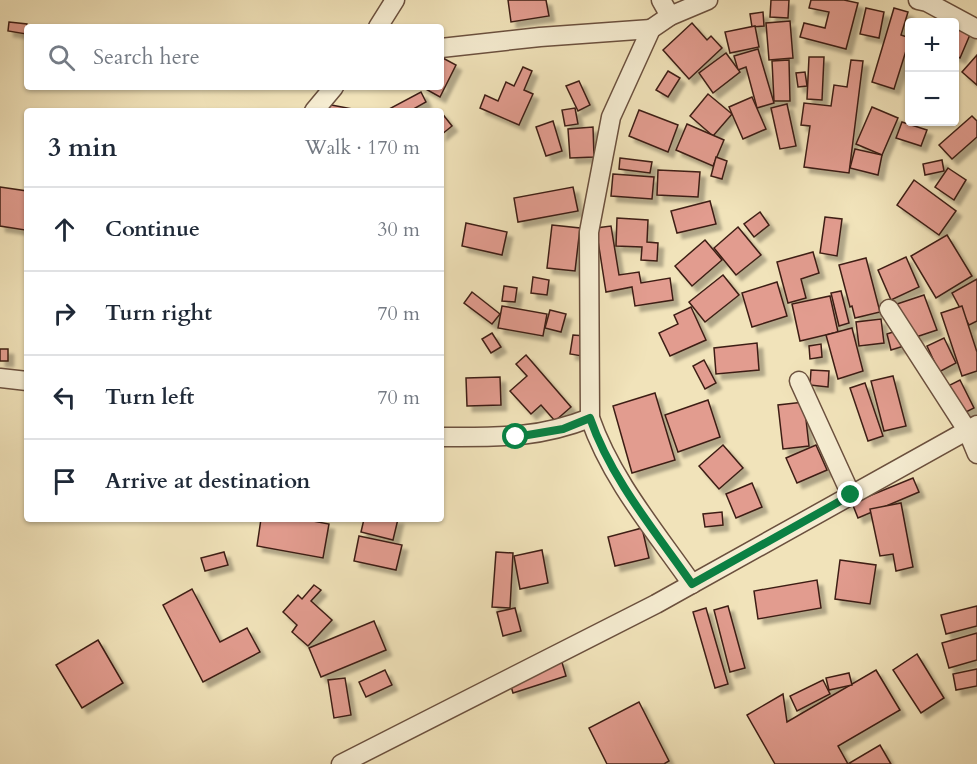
<!DOCTYPE html>
<html lang="en">
<head>
<meta charset="utf-8">
<style>
	body { margin:0; font-family:Cardo,serif; background:#f6f6f7; color:#1f2937 }
	.controls { position:absolute; right:18px; top:18px; display:grid; overflow:hidden; border-radius:6px; box-shadow:0 2px 4px #0004 }
	.controls button { width:54px; height:54px; display:grid; place-items:center; padding:0; border:0; border-bottom:2px solid #e0e1e3; background:#fff; color:#1f2937; font:30px sans-serif }
	.stop { position:absolute; width:18px; height:18px; margin:-14px; border:4px solid #0b8043; border-radius:50%; background:#fff }
	.stop.end { background:#0b8043; border-color:#fff; box-shadow:0 2px 6px #0008 }
	.list { margin:0; padding:0; list-style:none }
	h2 { display:flex; justify-content:space-between; align-items:center; height:78px; margin:0; padding:0 24px; font-size:26px }
	h2 small { font-size:20px; font-weight:400; color:#747a83 }
	.list li { display:grid; grid-template-columns:39px 1fr auto; gap:18px; align-items:center; box-sizing:border-box; height:84px; padding:0 24px; border-top:2px solid #e0e1e3 }
	.list b { display:block; font-size:22px; white-space:nowrap }
	.list em { font-size:20px; font-style:normal; color:#747a83 }
	.icon { flex:none; width:33px; height:33px; fill:none; stroke:currentColor; stroke-width:2; stroke-linecap:round; stroke-linejoin:round }
	.map { position:relative; flex:none; width:977px; height:764px; overflow:hidden }
	.search { position:absolute; background:#fff; box-shadow:0 2px 4px #0004; left:24px; top:24px; width:420px; height:66px; display:flex; align-items:center; gap:15px; box-sizing:border-box; padding:0 21px; border-radius:6px; color:#747a83; font-size:22px }
	.panel { position:absolute; background:#fff; box-shadow:0 2px 4px #0004; left:24px; top:108px; width:420px; height:414px; border-radius:6px }
	.map>svg:first-child { display:block }
	.building { fill:#e29c8f; stroke:#3e1f14; stroke-width:1.5; filter:url(#shadow) }
	.lines { fill:none; stroke-linecap:round; stroke-linejoin:round }
	.minor-casing { stroke:#6b503e; stroke-width:21 }
	.minor { stroke:#f6edd2; stroke-width:18 }
	.route { stroke:#0b8043; stroke-width:8 }
</style>
</head>
<body>
<div class="map">
<svg width="977" height="764" viewBox="0 0 977 764">
	<defs>
		<filter id="shadow"><feDropShadow dx="5.5" dy="5.5" stdDeviation="1.5" flood-color="#0004"/></filter>
	</defs>
	<rect width="100%" height="100%" fill="#f1e3ba"/>
	<filter id="stains"><feTurbulence type="fractalNoise" baseFrequency=".00333" numOctaves="4"/><feColorMatrix values="0 0 0 0 .2 0 0 0 0 .09 0 0 0 0 .02 0 0 0 .5 -.17"/></filter>
	<radialGradient id="worn" r=".72"><stop offset=".6" stop-color="#630" stop-opacity="0"/><stop offset="1" stop-color="#630" stop-opacity=".3"/></radialGradient>
	<g class="building">
		<path d="M 508,0 L 546,0 L 549,16 L 511,22 Z"/>
		<path d="M 771,0 L 789,0 L 788,18 L 770,17 Z"/>
		<path d="M 811,0 L 844,0 L 858,3 L 846,49 L 800,37 L 804,23 L 825,28 L 829,12 L 809,8 Z"/>
		<path d="M 866,8 L 884,12 L 879,38 L 860,34 Z"/>
		<path d="M 894,8 L 908,12 L 901,35 L 910,38 L 894,89 L 872,82 Z"/>
		<path d="M 763,12 L 764,26 L 752,27 L 750,14 Z"/>
		<path d="M 790,21 L 793,58 L 769,60 L 766,23 Z"/>
		<path d="M 9,22 L 27,24 L 26,34 L 8,31 Z"/>
		<path d="M 692,23 L 707,40 L 711,36 L 722,48 L 689,79 L 663,50 Z"/>
		<path d="M 954,23 L 972,30 L 960,58 L 954,55 Z"/>
		<path d="M 755,26 L 759,47 L 730,53 L 725,32 Z"/>
		<path d="M 758,49 L 774,103 L 757,108 L 746,67 L 738,70 L 734,56 Z"/>
		<path d="M 726,53 L 740,72 L 713,93 L 699,73 Z"/>
		<path d="M 977,55 L 977,85 L 962,72 Z"/>
		<path d="M 441,57 L 456,65 L 440,97 L 422,87 L 441,87 Z"/>
		<path d="M 809,57 L 824,57 L 822,100 L 807,99 Z"/>
		<path d="M 789,60 L 790,101 L 774,101 L 772,61 Z"/>
		<path d="M 851,60 L 863,61 L 849,173 L 804,167 L 810,126 L 801,125 L 804,103 L 831,106 L 834,85 L 847,87 Z"/>
		<path d="M 523,67 L 532,71 L 524,90 L 533,94 L 519,125 L 480,108 L 485,95 L 498,101 L 506,82 L 514,86 Z"/>
		<path d="M 668,71 L 680,78 L 668,97 L 656,90 Z"/>
		<path d="M 805,72 L 807,86 L 798,87 L 796,73 Z"/>
		<path d="M 579,81 L 590,105 L 578,111 L 566,86 Z"/>
		<path d="M 421,92 L 426,102 L 410,111 L 390,111 L 389,109 Z"/>
		<path d="M 708,94 L 732,114 L 713,136 L 690,116 Z"/>
		<path d="M 752,97 L 766,129 L 743,139 L 729,107 Z"/>
		<path d="M 326,104 L 363,111 L 324,111 Z"/>
		<path d="M 787,104 L 796,146 L 780,149 L 771,108 Z"/>
		<path d="M 872,107 L 898,118 L 882,155 L 856,144 Z"/>
		<path d="M 575,108 L 578,124 L 565,126 L 562,110 Z"/>
		<path d="M 639,110 L 678,125 L 668,152 L 629,136 Z"/>
		<path d="M 441,112 L 452,126 L 441,135 Z"/>
		<path d="M 972,116 L 977,121 L 977,137 L 952,159 L 939,145 Z"/>
		<path d="M 553,121 L 562,151 L 546,156 L 536,127 Z"/>
		<path d="M 902,122 L 927,130 L 921,146 L 896,138 Z"/>
		<path d="M 687,124 L 724,140 L 713,166 L 676,150 Z"/>
		<path d="M 593,127 L 594,157 L 570,158 L 568,129 Z"/>
		<path d="M 855,149 L 882,155 L 878,175 L 850,168 Z"/>
		<path d="M 716,157 L 727,161 L 722,179 L 711,176 Z"/>
		<path d="M 620,158 L 652,162 L 650,173 L 619,169 Z"/>
		<path d="M 942,160 L 944,171 L 925,175 L 923,164 Z"/>
		<path d="M 948,168 L 966,180 L 954,200 L 935,187 Z"/>
		<path d="M 658,170 L 700,172 L 698,197 L 657,195 Z"/>
		<path d="M 613,174 L 654,177 L 652,199 L 611,196 Z"/>
		<path d="M 914,180 L 956,211 L 939,235 L 897,205 Z"/>
		<path d="M 0,187 L 27,191 L 25,230 L 0,226 Z"/>
		<path d="M 573,187 L 578,211 L 518,222 L 514,198 Z"/>
		<path d="M 710,201 L 716,224 L 677,233 L 671,211 Z"/>
		<path d="M 760,212 L 769,225 L 754,237 L 744,224 Z"/>
		<path d="M 825,217 L 842,219 L 837,256 L 820,253 Z"/>
		<path d="M 617,218 L 648,220 L 647,242 L 658,243 L 657,261 L 641,260 L 642,247 L 616,246 Z"/>
		<path d="M 466,223 L 507,232 L 502,255 L 462,246 Z"/>
		<path d="M 552,225 L 580,228 L 575,271 L 547,268 Z"/>
		<path d="M 611,226 L 619,275 L 639,272 L 641,283 L 670,278 L 673,300 L 635,306 L 632,287 L 606,292 L 596,228 Z"/>
		<path d="M 738,227 L 761,255 L 736,275 L 714,248 Z"/>
		<path d="M 947,235 L 972,276 L 936,298 L 911,256 Z"/>
		<path d="M 705,240 L 722,260 L 692,286 L 675,266 Z"/>
		<path d="M 813,252 L 819,273 L 801,279 L 806,298 L 788,303 L 777,262 Z"/>
		<path d="M 906,257 L 919,287 L 891,300 L 878,270 Z"/>
		<path d="M 866,258 L 880,312 L 855,318 L 852,306 L 850,307 L 839,265 Z"/>
		<path d="M 723,275 L 739,295 L 705,322 L 689,302 Z"/>
		<path d="M 533,277 L 549,280 L 547,295 L 531,293 Z"/>
		<path d="M 977,279 L 977,321 L 969,325 L 952,293 Z"/>
		<path d="M 777,282 L 787,316 L 752,327 L 742,293 Z"/>
		<path d="M 504,286 L 517,288 L 515,302 L 502,301 Z"/>
		<path d="M 841,291 L 849,323 L 839,326 L 831,293 Z"/>
		<path d="M 472,292 L 500,314 L 492,324 L 464,303 Z"/>
		<path d="M 924,295 L 937,330 L 910,339 L 897,304 Z"/>
		<path d="M 830,296 L 838,332 L 800,341 L 792,304 Z"/>
		<path d="M 502,306 L 547,314 L 543,336 L 498,328 Z"/>
		<path d="M 962,306 L 977,352 L 977,371 L 962,376 L 941,313 Z"/>
		<path d="M 691,307 L 706,340 L 670,356 L 659,333 L 678,324 L 674,315 Z"/>
		<path d="M 550,310 L 566,314 L 561,332 L 545,328 Z"/>
		<path d="M 881,319 L 884,343 L 859,346 L 856,322 Z"/>
		<path d="M 852,328 L 863,371 L 838,379 L 826,335 Z"/>
		<path d="M 899,330 L 904,346 L 891,350 L 887,334 Z"/>
		<path d="M 492,333 L 501,347 L 491,353 L 482,339 Z"/>
		<path d="M 573,335 L 585,336 L 582,356 L 570,354 Z"/>
		<path d="M 944,338 L 956,363 L 939,372 L 927,346 Z"/>
		<path d="M 757,343 L 759,370 L 716,374 L 714,348 Z"/>
		<path d="M 821,344 L 822,357 L 810,359 L 809,346 Z"/>
		<rect x="0" y="349" width="8" height="12"/>
		<path d="M 526,355 L 571,407 L 555,421 L 541,405 L 531,414 L 510,391 L 527,376 L 516,364 Z"/>
		<path d="M 704,360 L 716,383 L 705,389 L 693,366 Z"/>
		<path d="M 811,370 L 829,371 L 828,387 L 810,385 Z"/>
		<path d="M 893,376 L 906,426 L 884,431 L 871,381 Z"/>
		<path d="M 500,377 L 501,405 L 467,406 L 466,378 Z"/>
		<path d="M 960,380 L 974,408 L 960,415 L 946,387 Z"/>
		<path d="M 865,383 L 883,436 L 868,441 L 850,388 Z"/>
		<path d="M 655,393 L 675,460 L 632,473 L 613,406 Z"/>
		<path d="M 708,400 L 720,437 L 678,452 L 665,415 Z"/>
		<path d="M 804,402 L 809,446 L 783,449 L 778,405 Z"/>
		<path d="M 723,445 L 743,468 L 719,489 L 699,466 Z"/>
		<path d="M 816,445 L 827,470 L 797,483 L 786,458 Z"/>
		<path d="M 913,478 L 919,492 L 858,518 L 852,503 Z"/>
		<path d="M 752,483 L 762,507 L 736,518 L 726,494 Z"/>
		<path d="M 901,503 L 913,567 L 896,571 L 893,554 L 880,556 L 870,509 Z"/>
		<path d="M 722,512 L 723,525 L 705,527 L 703,514 Z"/>
		<path d="M 261,519 L 302,519 L 329,524 L 323,558 L 257,546 Z"/>
		<path d="M 364,519 L 398,519 L 393,540 L 361,532 Z"/>
		<path d="M 642,528 L 649,558 L 615,566 L 608,537 Z"/>
		<path d="M 359,536 L 402,545 L 396,570 L 354,561 Z"/>
		<path d="M 542,550 L 548,583 L 520,589 L 514,556 Z"/>
		<path d="M 224,552 L 228,565 L 205,571 L 201,558 Z"/>
		<path d="M 496,552 L 513,553 L 510,608 L 492,607 Z"/>
		<path d="M 840,560 L 876,565 L 870,604 L 835,599 Z"/>
		<path d="M 817,580 L 821,608 L 758,619 L 754,591 Z"/>
		<path d="M 314,585 L 321,590 L 311,601 L 332,620 L 308,646 L 292,632 L 297,625 L 283,612 L 298,595 L 302,599 Z"/>
		<path d="M 192,589 L 220,642 L 247,628 L 260,652 L 203,682 L 163,605 Z"/>
		<path d="M 728,606 L 745,668 L 730,672 L 714,610 Z"/>
		<path d="M 977,606 L 977,626 L 946,634 L 941,615 Z"/>
		<path d="M 515,608 L 521,631 L 503,636 L 497,612 Z"/>
		<path d="M 706,608 L 728,684 L 715,688 L 693,612 Z"/>
		<path d="M 374,621 L 386,650 L 321,677 L 309,648 Z"/>
		<path d="M 977,633 L 977,660 L 949,668 L 942,643 Z"/>
		<path d="M 98,640 L 123,683 L 82,708 L 56,665 Z"/>
		<path d="M 917,654 L 944,698 L 921,713 L 893,670 Z"/>
		<path d="M 561,659 L 566,676 L 513,693 L 508,676 Z"/>
		<path d="M 977,669 L 977,686 L 956,690 L 953,674 Z"/>
		<path d="M 385,670 L 392,685 L 366,697 L 359,682 Z"/>
		<path d="M 876,670 L 900,710 L 838,746 L 848,764 L 880,745 L 891,764 L 775,764 L 747,715 L 783,694 L 787,722 Z"/>
		<path d="M 849,673 L 852,685 L 829,690 L 826,678 Z"/>
		<path d="M 345,678 L 351,715 L 334,718 L 328,680 Z"/>
		<path d="M 823,680 L 830,694 L 797,711 L 790,696 Z"/>
		<path d="M 639,702 L 669,761 L 664,764 L 607,764 L 589,728 Z"/>
	</g>
	<g class="lines">
		<g class="minor-casing">
			<g id="minor">
				<path d="M 661,0 L 670,16"/>
				<path d="M 918,0 L 927,2 L 977,29"/>
				<path d="M 378,27 L 395,0"/>
				<path d="M 441,48 L 540,37 L 651,29"/>
				<path d="M 314,111 L 334,87"/>
				<path d="M 889,309 L 967,430 L 977,454"/>
				<path d="M 0,378 L 27,381"/>
				<path d="M 799,381 L 851,495"/>
				<path d="M 441,437 C 497,437 537,439 590,418"/>
				<path d="M 692,584 C 655,531 611,479 590,418 L 589,232 L 611,117 L 651,29 L 670,16 L 708,0"/>
				<path d="M 341,764 L 656,604 L 977,425"/>
			</g>
		</g>
		<use href="#minor" class="minor"/>
	</g>
	<g class="lines">
		<path class="route" d="M 516,437 L 563,429 L 590,418 C 611,479 655,531 692,584 L 851,495"/>
	</g>
	<rect width="100%" height="100%" filter="url(#stains)"/>
	<rect width="100%" height="100%" fill="url(#worn)"/>
</svg>
<div class="controls">
<button>+</button>
<button>−</button>
</div>
<div class="stop" style="left:516px;top:437px"></div>
<div class="stop end" style="left:851px;top:495px"></div>
<div class="search"><svg class="icon" aria-label="search" viewBox="0 0 24 24"><circle cx="10" cy="10" r="6"/><path d="M15 15l6 6"/></svg>Search here</div>
<section class="panel">
<h2>3 min<small>Walk · 170 m</small></h2>
<ul class="list">
<li><svg class="icon" aria-label="ahead" viewBox="0 0 24 24"><path d="M12 20V5M6 11l6-6 6 6"/></svg><div><b>Continue</b></div><em>30 m</em></li>
<li><svg class="icon" aria-label="right" viewBox="0 0 24 24"><path d="M7 20v-9h11M14 6l5 5-5 5"/></svg><div><b>Turn right</b></div><em>70 m</em></li>
<li><svg class="icon" aria-label="left" viewBox="0 0 24 24"><path d="M17 20v-9H6M10 6l-5 5 5 5"/></svg><div><b>Turn left</b></div><em>70 m</em></li>
<li><svg class="icon" aria-label="arrive" viewBox="0 0 24 24"><path d="M6 21V4h12l-3 4 3 4H6"/></svg><div><b>Arrive at destination</b></div></li>
</ul>
</section>
</div>
</body>
</html>
